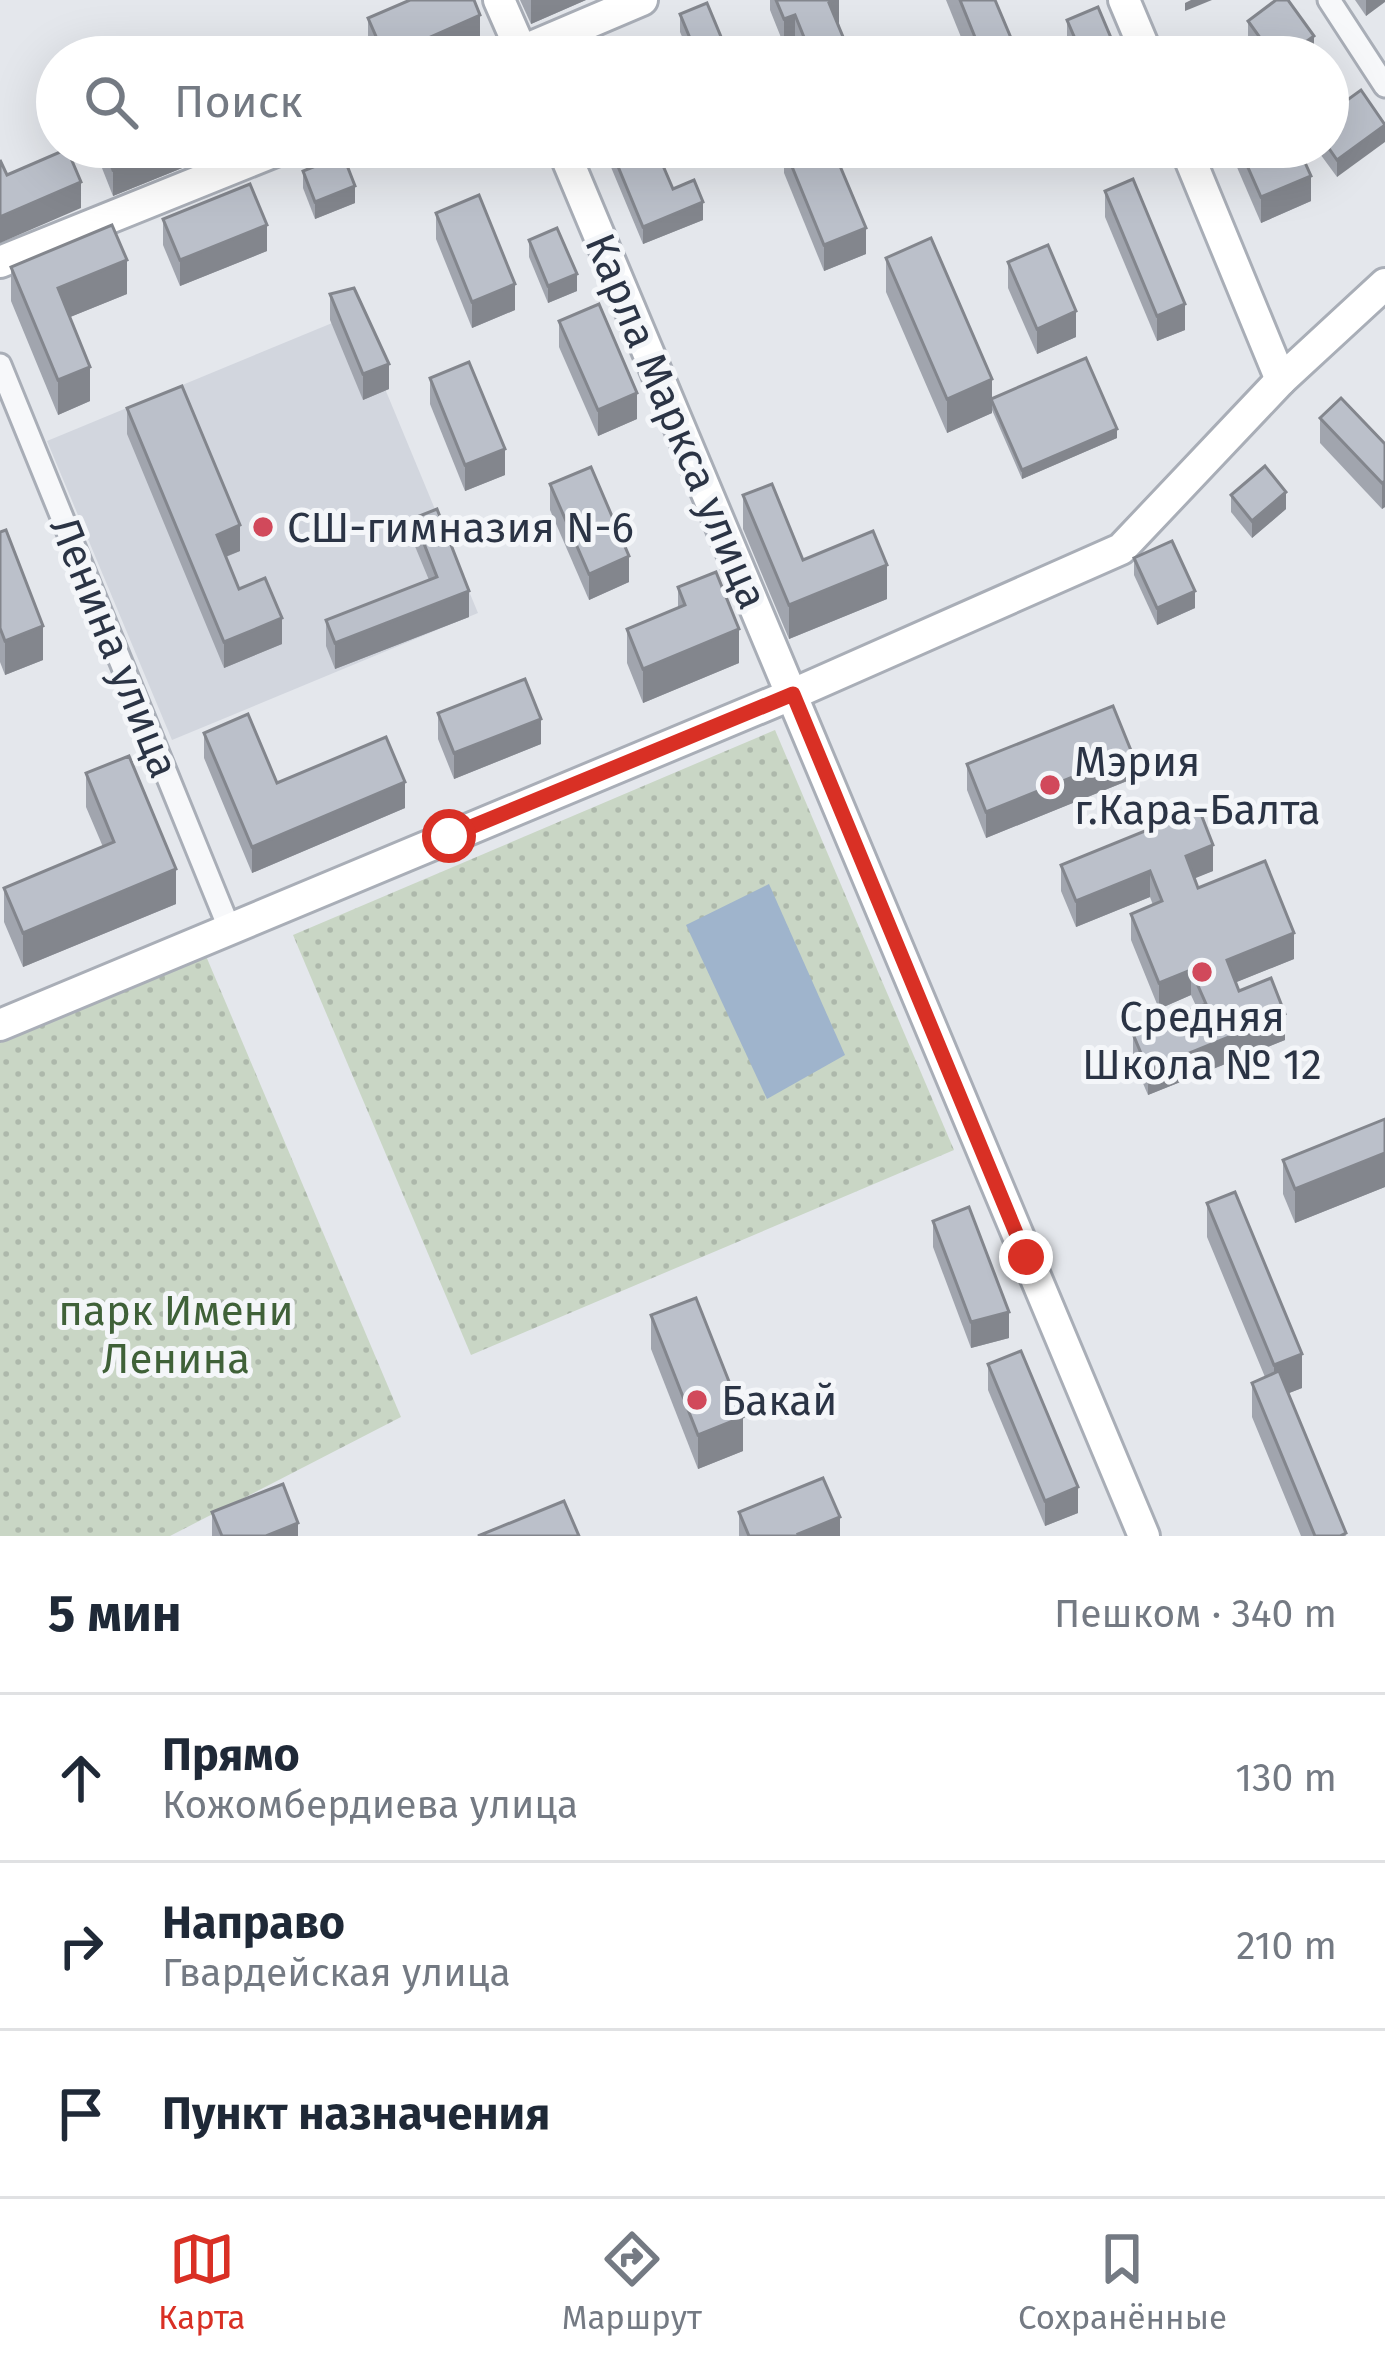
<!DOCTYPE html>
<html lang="ru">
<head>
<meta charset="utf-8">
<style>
	body { margin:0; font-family:"Fira Sans",sans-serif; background:#f2f2f3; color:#1f2937 }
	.stop { position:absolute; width:36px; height:36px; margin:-27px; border:9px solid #d93025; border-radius:50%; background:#fff }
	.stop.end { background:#d93025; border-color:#fff; box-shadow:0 3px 12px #0008 }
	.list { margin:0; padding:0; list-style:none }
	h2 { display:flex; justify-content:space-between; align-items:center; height:156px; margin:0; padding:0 48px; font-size:51px }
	h2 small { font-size:39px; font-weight:400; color:#747a83 }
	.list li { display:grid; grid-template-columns:78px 1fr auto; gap:36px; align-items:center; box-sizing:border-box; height:168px; padding:0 48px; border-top:3px solid #e0e1e3 }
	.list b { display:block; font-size:45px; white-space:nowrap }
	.list p { margin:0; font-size:39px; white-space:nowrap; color:#747a83 }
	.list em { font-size:39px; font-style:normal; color:#747a83 }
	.icon { flex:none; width:66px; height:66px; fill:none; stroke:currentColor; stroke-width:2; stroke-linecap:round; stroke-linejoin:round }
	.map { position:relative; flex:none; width:1385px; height:1536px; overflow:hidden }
	.search { position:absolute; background:#fff; box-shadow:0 12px 48px #0002; left:36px; right:36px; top:36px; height:132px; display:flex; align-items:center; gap:30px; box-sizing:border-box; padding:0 42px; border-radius:66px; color:#747a83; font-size:45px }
	.sheet { height:660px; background:#fff }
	nav { display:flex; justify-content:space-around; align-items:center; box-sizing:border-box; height:168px; border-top:3px solid #e0e1e3; background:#fff; font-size:33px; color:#747a83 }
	nav a { display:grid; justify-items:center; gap:6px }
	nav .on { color:#d93025 }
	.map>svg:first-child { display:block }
	.built { fill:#d2d6de }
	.park { fill:url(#park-dots) }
	.water { fill:#9fb4cc }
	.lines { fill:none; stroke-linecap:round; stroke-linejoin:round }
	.street-casing { stroke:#a9aeb7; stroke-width:27 }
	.secondary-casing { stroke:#a9aeb7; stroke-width:36 }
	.street { stroke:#f7f8fa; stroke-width:21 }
	.secondary { stroke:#fff; stroke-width:30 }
	.wall { fill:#a1a5ae }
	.shaded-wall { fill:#83868d }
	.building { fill:#bbc0ca; stroke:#83868d; stroke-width:3 }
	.route { stroke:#d93025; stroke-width:15 }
	.poi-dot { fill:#d1495b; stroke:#f4f6f9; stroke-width:4.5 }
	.labels { text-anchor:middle; stroke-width:10; stroke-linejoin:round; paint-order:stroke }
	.street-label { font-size:42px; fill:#2b3445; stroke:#f4f6f9 }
	.poi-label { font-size:42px; fill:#2b3445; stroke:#f4f6f9; text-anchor:start }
	.park-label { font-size:42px; fill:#3f6138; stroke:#f4f6f9 }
</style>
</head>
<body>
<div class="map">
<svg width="1385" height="1536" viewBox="0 0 1385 1536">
	<defs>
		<pattern id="park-dots" width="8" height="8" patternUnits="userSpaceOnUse" patternTransform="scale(3)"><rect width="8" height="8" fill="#c9d6c5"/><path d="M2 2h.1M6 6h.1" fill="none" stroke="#adb8ab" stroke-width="1.8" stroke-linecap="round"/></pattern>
	</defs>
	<rect width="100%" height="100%" fill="#e4e7ec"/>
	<path class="built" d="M 354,314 L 478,613 L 172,740 L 47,441 Z"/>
	<g class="park">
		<path d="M 775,730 L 954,1150 L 471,1355 L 293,935 Z"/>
		<path d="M 206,956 L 401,1417 L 170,1536 L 0,1536 L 0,1043 Z"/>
	</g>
	<path class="water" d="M 769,884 L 845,1055 L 767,1099 L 686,925 Z"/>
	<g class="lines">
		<g class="street-casing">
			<g id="street">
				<path d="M 1329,0 L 1385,86"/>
				<path d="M 0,365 L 230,930"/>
			</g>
		</g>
		<g class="secondary-casing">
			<g id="secondary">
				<path d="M 499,0 L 524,57"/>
				<path d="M 1124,0 L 1148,57"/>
				<path d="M 508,57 L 642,0"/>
				<path d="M 562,147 L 1144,1536"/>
				<path d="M 1185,147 L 1281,380"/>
				<path d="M 0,262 L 285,147"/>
				<path d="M 0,1025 L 793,694 L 1121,549 L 1281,380 L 1385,284"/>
			</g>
		</g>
		<use href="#street" class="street"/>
		<use href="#secondary" class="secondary"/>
	</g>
	<g class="wall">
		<path d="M 520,0 L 586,0 L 531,24 Z"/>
		<path d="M 770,0 L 839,0 L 839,24 L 848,57 L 801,57 L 795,41 L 784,45 L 770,10 Z"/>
		<path d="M 946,0 L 995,0 L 1019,57 L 969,57 Z"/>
		<path d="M 1355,0 L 1385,0 L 1366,16 Z"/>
		<path d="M 680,14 L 724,57 L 691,57 L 680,32 Z"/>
		<path d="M 368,18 L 480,41 L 444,57 L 374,57 L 368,44 Z"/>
		<path d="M 1067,20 L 1114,57 L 1076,57 L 1067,37 Z"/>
		<path d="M 1248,21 L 1314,53 L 1309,57 L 1261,57 L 1248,38 Z"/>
		<path d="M 1385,124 L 1337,177 L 1315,147 L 1328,147 Z"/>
		<path d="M 100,147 L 202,147 L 202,160 L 113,196 L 100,163 Z"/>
		<path d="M 408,147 L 465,147 L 417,167 Z"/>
		<path d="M 608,147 L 676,147 L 676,154 L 661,160 L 673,189 L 703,220 L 643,244 L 608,160 Z"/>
		<path d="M 784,147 L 866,254 L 824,271 L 784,173 Z"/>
		<path d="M 1007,147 L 1044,147 L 1044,153 L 1014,165 Z"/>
		<path d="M 1236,147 L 1298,147 L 1311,201 L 1261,223 L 1236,165 Z"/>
		<path d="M 303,171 L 355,203 L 315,219 L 303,188 Z"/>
		<path d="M 1105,191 L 1185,330 L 1157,341 L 1105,217 Z"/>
		<path d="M 436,213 L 515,310 L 472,328 L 436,239 Z"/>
		<path d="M 163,219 L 267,251 L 180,286 L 163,245 Z"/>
		<path d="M 529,240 L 577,291 L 548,303 L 529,257 Z"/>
		<path d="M 886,258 L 992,399 L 1117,438 L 1022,479 L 992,410 L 992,413 L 947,433 L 886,292 Z"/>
		<path d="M 1008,262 L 1076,337 L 1037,354 L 1008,288 Z"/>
		<path d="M 11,267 L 127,294 L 70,317 L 90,401 L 58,415 L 11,301 Z"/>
		<path d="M 330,294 L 389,389 L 363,400 L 330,320 Z"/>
		<path d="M 559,321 L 637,419 L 598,436 L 559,347 Z"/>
		<path d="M 430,378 L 505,475 L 465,491 L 430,404 Z"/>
		<path d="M 127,408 L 240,551 L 226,557 L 239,589 L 282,644 L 224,668 L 127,434 Z"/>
		<path d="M 1320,418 L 1385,444 L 1385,507 L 1382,509 L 1320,443 Z"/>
		<path d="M 550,484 L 629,582 L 589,600 L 550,510 Z"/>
		<path d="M 743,495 L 803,560 L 887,599 L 789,639 L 743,529 Z"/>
		<path d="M 1231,495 L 1286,509 L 1252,538 L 1231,512 Z"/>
		<path d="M 414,518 L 469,617 L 335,669 L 326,646 L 326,620 L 429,580 L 414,544 Z"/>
		<path d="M 0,532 L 43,660 L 5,675 L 0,662 Z"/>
		<path d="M 1134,558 L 1195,608 L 1157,625 L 1134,575 Z"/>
		<path d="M 678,587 L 739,663 L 643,703 L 627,663 L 627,629 L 678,608 Z"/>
		<path d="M 438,713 L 541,744 L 454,779 L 438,739 Z"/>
		<path d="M 204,733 L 277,783 L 405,808 L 252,873 L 204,758 Z"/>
		<path d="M 967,764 L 1132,779 L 986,838 L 967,790 Z"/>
		<path d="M 86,773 L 176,904 L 23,967 L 4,922 L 4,888 L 103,847 L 86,807 Z"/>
		<path d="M 1061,865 L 1213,871 L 1194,878 L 1198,888 L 1294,959 L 1236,982 L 1239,991 L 1285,1040 L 1148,1095 L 1133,1060 L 1133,1034 L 1197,1008 L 1191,995 L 1159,1009 L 1131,940 L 1131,914 L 1153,905 L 1150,897 L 1076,927 L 1061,891 Z"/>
		<path d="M 1385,1119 L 1385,1187 L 1295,1223 L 1283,1194 L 1283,1160 Z"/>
		<path d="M 1207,1203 L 1302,1388 L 1289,1393 L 1346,1536 L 1301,1536 L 1252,1417 L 1252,1383 L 1265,1377 L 1207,1237 Z"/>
		<path d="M 933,1221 L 1009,1338 L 971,1348 L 933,1247 Z"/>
		<path d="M 651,1315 L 743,1451 L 698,1469 L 651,1349 Z"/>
		<path d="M 988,1364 L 1078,1513 L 1045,1526 L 988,1390 Z"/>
		<path d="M 212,1512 L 298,1536 L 212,1536 Z"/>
		<path d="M 739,1512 L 840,1536 L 739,1536 Z"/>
	</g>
	<g class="shaded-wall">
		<path d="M 531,0 L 586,0 L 531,24 Z"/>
		<path d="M 835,0 L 839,0 L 839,24 L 829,3 Z"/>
		<path d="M 1191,0 L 1212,0 L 1185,11 L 1185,3 Z"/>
		<path d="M 1366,0 L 1385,0 L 1385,2 L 1366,16 Z"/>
		<path d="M 480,15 L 480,41 L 444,57 L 385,57 Z"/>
		<path d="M 795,15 L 795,41 L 784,45 L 784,19 Z"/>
		<path d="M 1314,36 L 1314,53 L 1309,57 L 1285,57 Z"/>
		<path d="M 724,44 L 724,57 L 697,57 L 697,55 Z"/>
		<path d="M 1114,45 L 1114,57 L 1085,57 Z"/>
		<path d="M 848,49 L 848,57 L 828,57 Z"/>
		<path d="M 1385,125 L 1385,142 L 1337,177 L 1337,160 Z"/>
		<path d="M 169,147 L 202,147 L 202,160 L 113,196 L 113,170 Z"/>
		<path d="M 423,147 L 465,147 L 417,167 L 417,150 Z"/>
		<path d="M 485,147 L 518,147 L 485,161 Z"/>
		<path d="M 655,147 L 676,147 L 676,154 L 655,163 Z"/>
		<path d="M 1014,147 L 1044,147 L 1044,153 L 1014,165 Z"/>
		<path d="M 1211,147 L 1235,147 L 1235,150 L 1211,160 Z"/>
		<path d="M 1311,176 L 1311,201 L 1261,223 L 1261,197 Z"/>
		<path d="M 81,182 L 81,208 L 0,243 L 0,217 Z"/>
		<path d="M 355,186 L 355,203 L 315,219 L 315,202 Z"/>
		<path d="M 703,202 L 703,220 L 643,244 L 643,227 Z"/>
		<path d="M 267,225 L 267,251 L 180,286 L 180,260 Z"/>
		<path d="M 866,228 L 866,254 L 824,271 L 824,245 Z"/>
		<path d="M 127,260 L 127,294 L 58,322 L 58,288 Z"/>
		<path d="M 577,274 L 577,291 L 548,303 L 548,286 Z"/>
		<path d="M 515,284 L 515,310 L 472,328 L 472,302 Z"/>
		<path d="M 1185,304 L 1185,330 L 1157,341 L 1157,316 Z"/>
		<path d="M 1076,311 L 1076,337 L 1037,354 L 1037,329 Z"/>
		<path d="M 389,364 L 389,389 L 363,400 L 363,374 Z"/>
		<path d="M 90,367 L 90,401 L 58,415 L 58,380 Z"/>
		<path d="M 992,379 L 992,413 L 947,433 L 947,399 Z"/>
		<path d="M 637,393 L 637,419 L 598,436 L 598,410 Z"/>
		<path d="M 1117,429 L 1117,438 L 1022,479 L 1022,470 Z"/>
		<path d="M 505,449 L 505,475 L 465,491 L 465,465 Z"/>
		<path d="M 1385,481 L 1385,507 L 1382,509 L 1382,483 Z"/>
		<path d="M 1286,492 L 1286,509 L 1252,538 L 1252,521 Z"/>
		<path d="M 240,525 L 240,551 L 217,560 L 217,535 Z"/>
		<path d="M 629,556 L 629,582 L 589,600 L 589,574 Z"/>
		<path d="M 887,565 L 887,599 L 789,639 L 789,605 Z"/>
		<path d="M 469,591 L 469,617 L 335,669 L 335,643 Z"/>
		<path d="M 1195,591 L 1195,608 L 1157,625 L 1157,608 Z"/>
		<path d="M 282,618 L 282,644 L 224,668 L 224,642 Z"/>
		<path d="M 43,626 L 43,660 L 5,675 L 5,641 Z"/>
		<path d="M 739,629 L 739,663 L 643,703 L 643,669 Z"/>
		<path d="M 541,719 L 541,744 L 454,779 L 454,753 Z"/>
		<path d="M 1132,753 L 1132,779 L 986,838 L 986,812 Z"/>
		<path d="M 405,782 L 405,808 L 252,873 L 252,847 Z"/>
		<path d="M 1213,845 L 1213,871 L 1186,882 L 1186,856 Z"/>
		<path d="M 176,869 L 176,904 L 23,967 L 23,933 Z"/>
		<path d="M 1150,871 L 1150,897 L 1076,927 L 1076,901 Z"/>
		<path d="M 1294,933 L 1294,959 L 1227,986 L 1227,960 Z"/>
		<path d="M 1191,970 L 1191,995 L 1159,1009 L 1159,983 Z"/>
		<path d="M 1285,1014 L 1285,1040 L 1148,1095 L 1148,1070 Z"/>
		<path d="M 1385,1153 L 1385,1187 L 1295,1223 L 1295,1189 Z"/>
		<path d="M 1009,1312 L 1009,1338 L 971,1348 L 971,1322 Z"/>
		<path d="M 1302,1354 L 1302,1388 L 1274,1399 L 1274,1365 Z"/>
		<path d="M 743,1417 L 743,1451 L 698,1469 L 698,1435 Z"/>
		<path d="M 1078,1487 L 1078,1513 L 1045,1526 L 1045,1501 Z"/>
		<path d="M 840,1517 L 840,1536 L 798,1536 L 798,1534 Z"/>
		<path d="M 298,1523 L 298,1536 L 266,1536 Z"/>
	</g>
	<g class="building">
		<path d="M 410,0 L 474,0 L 480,15 L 385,57 L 368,18 Z"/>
		<path d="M 776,0 L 835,0 L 829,3 L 848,49 L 828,57 L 812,57 L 795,15 L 784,19 Z"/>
		<path d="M 960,0 L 995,0 L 1019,57 L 983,57 Z"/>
		<path d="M 1276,0 L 1288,0 L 1314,36 L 1285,57 L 1274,57 L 1248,21 Z"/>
		<path d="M 707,3 L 724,44 L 697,55 L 680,14 Z"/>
		<path d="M 1098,7 L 1114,45 L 1083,57 L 1067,20 Z"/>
		<path d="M 332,39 L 339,57 L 290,57 Z"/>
		<path d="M 1361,90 L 1385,125 L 1337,160 L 1328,147 L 1328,114 Z"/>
		<path d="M 104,147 L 169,147 L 113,170 Z"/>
		<path d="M 610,147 L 655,147 L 673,189 L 694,180 L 703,202 L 643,227 Z"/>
		<path d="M 784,147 L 832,147 L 866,228 L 824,245 Z"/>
		<path d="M 1239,147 L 1298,147 L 1311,176 L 1261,197 Z"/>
		<path d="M 67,149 L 81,182 L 0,217 L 0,160 L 7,175 Z"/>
		<path d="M 343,155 L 355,186 L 315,202 L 303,171 Z"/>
		<path d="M 1133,179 L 1185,304 L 1157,316 L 1105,191 Z"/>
		<path d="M 250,184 L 267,225 L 180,260 L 163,219 Z"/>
		<path d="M 479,195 L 515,284 L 472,302 L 436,213 Z"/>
		<path d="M 112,225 L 127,260 L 58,288 L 90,367 L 58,380 L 11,267 Z"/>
		<path d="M 557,228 L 577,274 L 548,286 L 529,240 Z"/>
		<path d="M 931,238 L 992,379 L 947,399 L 886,258 Z"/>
		<path d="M 1048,245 L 1076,311 L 1037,329 L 1008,262 Z"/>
		<path d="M 354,288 L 389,364 L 363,374 L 330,294 Z"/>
		<path d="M 599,304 L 637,393 L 598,410 L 559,321 Z"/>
		<path d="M 1086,358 L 1117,429 L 1022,470 L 991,399 Z"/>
		<path d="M 469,362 L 505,449 L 465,465 L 430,378 Z"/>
		<path d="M 182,386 L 240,525 L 217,535 L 239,589 L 265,578 L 282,618 L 224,642 L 127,408 Z"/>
		<path d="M 1341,398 L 1385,444 L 1385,481 L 1382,483 L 1320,418 Z"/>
		<path d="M 1265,466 L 1286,492 L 1252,521 L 1231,495 Z"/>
		<path d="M 591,467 L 629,556 L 589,574 L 550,484 Z"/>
		<path d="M 772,484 L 803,560 L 873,531 L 887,565 L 789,605 L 743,495 Z"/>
		<path d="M 437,509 L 469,591 L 335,643 L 326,620 L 437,577 L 414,518 Z"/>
		<path d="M 6,530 L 43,626 L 5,641 L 0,628 L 0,532 Z"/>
		<path d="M 1172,541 L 1195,591 L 1157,608 L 1134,558 Z"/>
		<path d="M 716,572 L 739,629 L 643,669 L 627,629 L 685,605 L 678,587 Z"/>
		<path d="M 525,679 L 541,719 L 454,753 L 438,713 Z"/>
		<path d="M 1113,706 L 1132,753 L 986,812 L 967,764 Z"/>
		<path d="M 248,714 L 277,783 L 386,737 L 405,782 L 252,847 L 204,733 Z"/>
		<path d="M 129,756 L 176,869 L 23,933 L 4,888 L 114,842 L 86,773 Z"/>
		<path d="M 1199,809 L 1213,845 L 1186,856 L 1198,888 L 1265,861 L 1294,933 L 1227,960 L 1239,991 L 1271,978 L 1285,1014 L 1148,1070 L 1133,1034 L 1206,1004 L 1191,970 L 1159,983 L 1131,914 L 1162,901 L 1150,871 L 1076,901 L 1061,865 Z"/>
		<path d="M 1385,1119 L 1385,1153 L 1295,1189 L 1283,1160 Z"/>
		<path d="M 1235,1192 L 1302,1354 L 1274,1365 L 1207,1203 Z"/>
		<path d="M 969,1207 L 1009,1312 L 971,1322 L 933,1221 Z"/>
		<path d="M 696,1298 L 743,1417 L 698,1435 L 651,1315 Z"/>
		<path d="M 1021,1351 L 1078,1487 L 1045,1501 L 988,1364 Z"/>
		<path d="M 1279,1371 L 1346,1533 L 1340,1536 L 1315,1536 L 1252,1383 Z"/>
		<path d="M 823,1478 L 840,1517 L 798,1534 L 799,1536 L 749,1536 L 739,1512 Z"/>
		<path d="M 283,1484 L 298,1523 L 266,1536 L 222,1536 L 212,1512 Z"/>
		<path d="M 564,1501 L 579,1536 L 478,1536 Z"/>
	</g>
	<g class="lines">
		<path class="route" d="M 449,836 L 793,694 L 1026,1257"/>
	</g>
	<g class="poi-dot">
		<circle cx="263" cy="527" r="12"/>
		<circle cx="1050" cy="785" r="12"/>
		<circle cx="1202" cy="972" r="12"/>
		<circle cx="697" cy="1400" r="12"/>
	</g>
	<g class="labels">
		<g class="street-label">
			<text transform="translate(677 421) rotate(67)" y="15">Карла Маркса улица</text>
			<text transform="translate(115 647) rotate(68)" y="15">Ленина улица</text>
		</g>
		<g class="poi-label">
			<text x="287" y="542">СШ-гимназия N-6</text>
			<text x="1074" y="776">Мэрия<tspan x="1074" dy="48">г.Кара-Балта</tspan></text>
			<text x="1202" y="1031" text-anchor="middle">Средняя<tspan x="1202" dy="48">Школа № 12</tspan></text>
			<text x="721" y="1415">Бакай</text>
		</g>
		<g class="park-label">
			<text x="176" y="1325">парк Имени<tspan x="176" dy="48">Ленина</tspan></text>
		</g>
	</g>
</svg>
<div class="stop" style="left:449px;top:836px"></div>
<div class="stop end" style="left:1026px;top:1257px"></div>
<div class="search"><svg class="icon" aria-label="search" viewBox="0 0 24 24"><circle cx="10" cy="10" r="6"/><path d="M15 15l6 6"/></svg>Поиск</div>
</div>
<section class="sheet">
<h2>5 мин<small>Пешком · 340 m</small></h2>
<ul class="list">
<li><svg class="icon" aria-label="ahead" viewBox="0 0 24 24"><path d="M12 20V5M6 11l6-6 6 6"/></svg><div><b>Прямо</b><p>Кожомбердиева улица</p></div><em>130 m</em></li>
<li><svg class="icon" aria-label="right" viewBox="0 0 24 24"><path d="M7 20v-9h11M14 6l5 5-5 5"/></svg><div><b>Направо</b><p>Гвардейская улица</p></div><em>210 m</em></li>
<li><svg class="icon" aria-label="arrive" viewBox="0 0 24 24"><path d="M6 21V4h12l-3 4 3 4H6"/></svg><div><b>Пункт назначения</b></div></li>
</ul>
</section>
<nav>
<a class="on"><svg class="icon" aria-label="map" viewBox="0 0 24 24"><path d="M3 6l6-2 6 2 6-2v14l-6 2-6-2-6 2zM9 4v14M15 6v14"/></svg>Карта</a>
<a><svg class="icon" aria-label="directions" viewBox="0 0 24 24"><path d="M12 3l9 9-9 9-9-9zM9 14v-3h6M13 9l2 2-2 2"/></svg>Маршрут</a>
<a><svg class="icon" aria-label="saved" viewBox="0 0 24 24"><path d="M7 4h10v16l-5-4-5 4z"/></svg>Сохранённые</a>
</nav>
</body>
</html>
